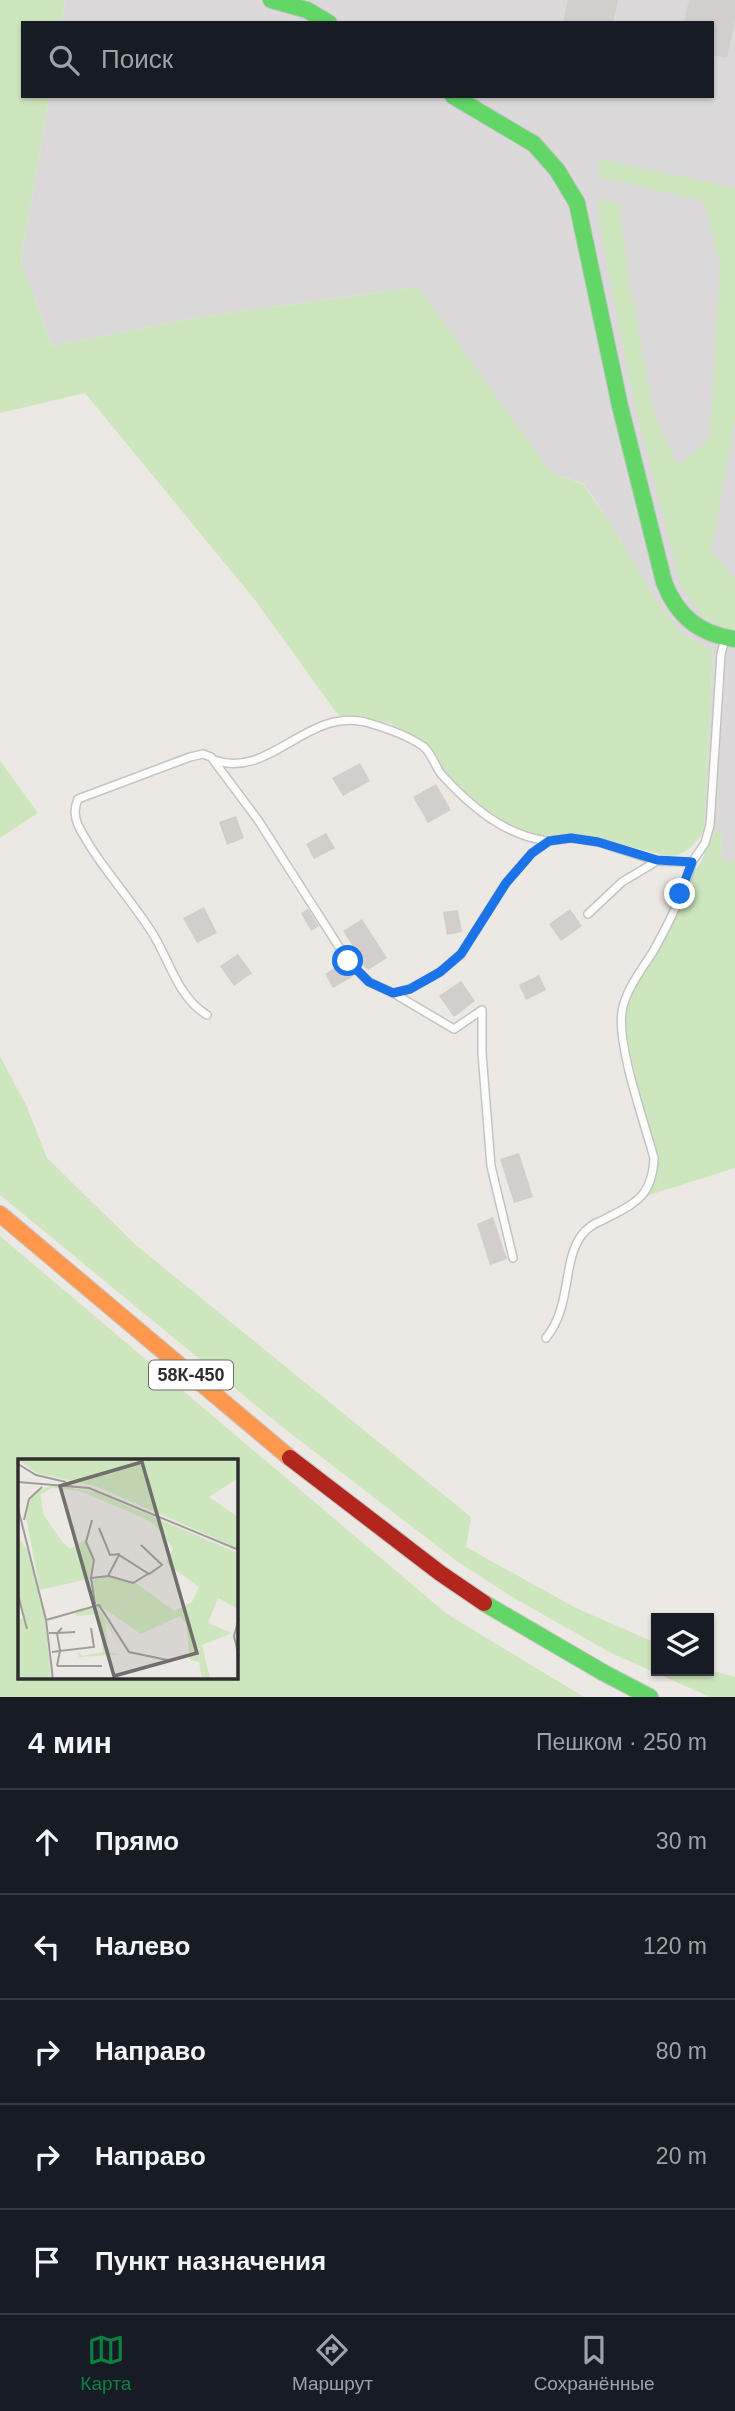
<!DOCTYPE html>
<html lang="ru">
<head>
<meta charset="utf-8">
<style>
	body { margin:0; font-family:Arial,sans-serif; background:#242831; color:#f1f3f6 }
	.controls { position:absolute; right:21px; bottom:21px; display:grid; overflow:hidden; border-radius:0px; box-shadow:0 2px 5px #0004 }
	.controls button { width:63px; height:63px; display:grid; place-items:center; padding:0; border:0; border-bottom:2px solid #363941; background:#171b24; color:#f1f3f6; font:35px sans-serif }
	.stop { position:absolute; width:21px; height:21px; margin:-16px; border:5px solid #1a73e8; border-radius:50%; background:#fff }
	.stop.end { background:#1a73e8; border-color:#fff; box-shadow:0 2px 7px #0008 }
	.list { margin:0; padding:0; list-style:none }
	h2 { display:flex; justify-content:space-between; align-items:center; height:91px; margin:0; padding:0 28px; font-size:30px }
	h2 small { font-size:23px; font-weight:400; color:#9ea1a6 }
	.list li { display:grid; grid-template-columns:46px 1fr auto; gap:21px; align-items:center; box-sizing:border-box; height:105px; padding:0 28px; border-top:2px solid #363941 }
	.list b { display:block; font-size:26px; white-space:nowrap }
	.list em { font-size:23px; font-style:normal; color:#9ea1a6 }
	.icon { flex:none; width:38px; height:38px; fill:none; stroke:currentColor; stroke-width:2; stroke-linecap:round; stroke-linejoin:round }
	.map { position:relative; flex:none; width:735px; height:1697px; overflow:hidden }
	.search { position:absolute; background:#171b24; box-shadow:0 2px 5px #0004; left:21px; right:21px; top:21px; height:77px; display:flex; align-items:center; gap:18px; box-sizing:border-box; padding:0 24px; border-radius:0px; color:#9ea1a6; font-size:26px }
	.sheet { height:616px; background:#171b24 }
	nav { display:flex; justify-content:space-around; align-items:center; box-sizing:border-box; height:98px; border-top:2px solid #363941; background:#171b24; font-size:19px; color:#9ea1a6 }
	nav a { display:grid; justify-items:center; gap:4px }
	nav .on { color:#0b8043 }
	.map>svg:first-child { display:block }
	.industrial { fill:#dcd9db }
	.green { fill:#cee6be; fill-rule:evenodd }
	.building { fill:#d1cecb }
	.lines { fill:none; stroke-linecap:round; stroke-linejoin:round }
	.lane-casing { stroke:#c5c4c5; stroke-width:10 }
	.fast-casing { stroke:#c5c4c5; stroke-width:18 }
	.slow-casing { stroke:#c5c4c5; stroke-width:18 }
	.jam-casing { stroke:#c5c4c5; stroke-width:18 }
	.lane { stroke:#fcfcfb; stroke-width:7 }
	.fast { stroke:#63d668; stroke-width:16 }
	.slow { stroke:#ff974d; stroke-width:16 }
	.jam { stroke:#b3261e; stroke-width:16 }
	.route { stroke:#1a73e8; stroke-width:9 }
	.labels { text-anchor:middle; stroke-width:7; stroke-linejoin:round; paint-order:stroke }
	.shield { fill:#fff; stroke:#6d6d6d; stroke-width:2 }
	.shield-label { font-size:18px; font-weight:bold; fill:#2e2e2e }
	.inset-road { fill:none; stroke:#a09e9b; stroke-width:2 }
	.view { fill:#706f6e; fill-opacity:0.15; stroke:#706f6e; stroke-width:3.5 }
	.inset-edge { fill:none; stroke:#2e2e2e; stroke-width:3.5 }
</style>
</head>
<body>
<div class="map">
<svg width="735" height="1697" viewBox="0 0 735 1697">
	<rect width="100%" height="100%" fill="#ece8e4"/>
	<path class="industrial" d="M 65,0 L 735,0 L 735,861 L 721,861 L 722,829 L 712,833 L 704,832 L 713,651 L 678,631 L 653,595 L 609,521 L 584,484 L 551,473 L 418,287 L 206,316 L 52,346 L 21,261 L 49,96 L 712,96 L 712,23 L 61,23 Z"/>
	<g class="green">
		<path d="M 0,0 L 65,0 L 61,23 L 23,23 L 23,96 L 49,96 L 21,261 L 52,346 L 206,316 L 418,287 L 551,473 L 583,484 L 609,521 L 653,595 L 678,630 L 713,651 L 704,832 C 694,845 685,856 668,856 L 588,836 L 528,835 L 483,810 L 444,771 L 433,751 L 390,723 L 338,715 L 255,600 L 85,393 L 0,413 Z"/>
		<path d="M 600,159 L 735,188 L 735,420 L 711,551 L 735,579 L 735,633 L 704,618 L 681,586 L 634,401 L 602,238 L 597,199 L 619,203 L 629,280 L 654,414 L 677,465 L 710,439 L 720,265 L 704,201 L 598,177 Z"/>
		<path d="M 0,761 L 38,813 L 0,838 Z"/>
		<path d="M 722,829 L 721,860 L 735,861 L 735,1168 L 646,1196 L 656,1171 L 623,1018 L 632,992 L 666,929 L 689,878 L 701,862 L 712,833 Z"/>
		<path d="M 0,1056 L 27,1107 L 47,1158 L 137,1246 L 471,1517 L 466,1547 L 576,1608 L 656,1643 L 656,1671 L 709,1670 L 735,1677 L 735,1697 L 710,1697 L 611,1653 L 514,1598 L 458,1562 L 281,1426 L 0,1195 Z"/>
		<path d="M 0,1236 L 447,1614 L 584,1697 L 0,1697 ZM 19,1461 L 236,1461 L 236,1678 L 19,1678 Z"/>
	</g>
	<g class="building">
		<path d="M 568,0 L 618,0 L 613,23 L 563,23 Z"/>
		<path d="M 689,0 L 735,0 L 735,21 L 727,58 L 712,55 L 712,23 L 684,23 Z"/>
		<path d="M 360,763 L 370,781 L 343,796 L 332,778 Z"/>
		<path d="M 436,784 L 451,810 L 428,823 L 413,797 Z"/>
		<path d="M 236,816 L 244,838 L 227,845 L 219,822 Z"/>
		<path d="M 326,833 L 335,848 L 314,859 L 306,844 Z"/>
		<path d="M 204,907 L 217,933 L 197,943 L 183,918 Z"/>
		<path d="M 308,909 L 319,926 L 311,931 L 301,913 Z"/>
		<path d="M 570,909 L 582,926 L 561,941 L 549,924 Z"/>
		<path d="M 458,910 L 462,932 L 447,935 L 443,912 Z"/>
		<path d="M 362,919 L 387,958 L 368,970 L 353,957 L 358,954 L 343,931 Z"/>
		<path d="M 238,954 L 252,973 L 234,986 L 220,966 Z"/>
		<path d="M 342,963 L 354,976 L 333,988 L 325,974 Z"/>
		<path d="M 539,975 L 546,990 L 526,1000 L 519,985 Z"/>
		<path d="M 461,981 L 475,1001 L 454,1017 L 439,996 Z"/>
		<path d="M 519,1153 L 533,1197 L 514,1203 L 500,1159 Z"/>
		<path d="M 493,1217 L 507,1259 L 490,1265 L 477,1224 Z"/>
	</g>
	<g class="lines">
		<g class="lane-casing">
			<g id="lane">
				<path d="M 214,760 C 269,780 307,708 365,722 C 383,727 409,736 424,747 C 432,754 435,766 441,774 C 470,806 505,836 548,841"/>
				<path d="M 588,914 L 622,882 L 657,861"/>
				<path d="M 393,993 L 454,1029 L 482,1010 L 482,1053 L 491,1166 L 513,1258"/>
				<path d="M 207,1015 C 177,997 169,958 151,931 C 128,895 97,863 78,825 C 74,816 74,808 78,799 L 190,757 L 203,754 L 211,757 L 258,820 L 348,961 L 369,982 L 393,993 L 410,989 L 440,972 L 461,954 L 506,883 L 532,853 L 549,841 L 571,838 L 598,842 L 657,861 L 692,862 L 705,843 L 710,825 L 721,654 L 725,639"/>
				<path d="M 546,1338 C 572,1306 562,1263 581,1236 C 586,1229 595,1223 603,1220 C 635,1203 652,1198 654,1158 C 644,1121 617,1046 622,1012 C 625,990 643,968 654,950 C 669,923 685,892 692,862"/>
			</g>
		</g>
		<g class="fast-casing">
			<g id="fast">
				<path d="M 271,0 L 307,10 L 329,23"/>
				<path d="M 453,96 L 534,144 L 557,170 L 577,203 L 620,406 L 664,582 C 677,616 699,634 735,639"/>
				<path d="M 484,1603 L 604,1673 L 650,1697"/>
			</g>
		</g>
		<g class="slow-casing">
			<path id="slow" d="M 0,1214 L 290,1458"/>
		</g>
		<g class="jam-casing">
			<path id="jam" d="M 290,1458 L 440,1573 L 484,1603"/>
		</g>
		<use href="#lane" class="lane"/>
		<use href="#fast" class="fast"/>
		<use href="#slow" class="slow"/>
		<use href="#jam" class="jam"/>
	</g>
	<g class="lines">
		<path class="route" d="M 348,961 L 369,982 L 393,993 L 410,989 L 440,972 L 461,954 L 506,883 L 532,853 L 549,841 L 571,838 L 598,842 L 657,860 L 692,862 L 680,894"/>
	</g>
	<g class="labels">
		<rect class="shield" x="149" y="1360.5" width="84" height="29" rx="5"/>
		<g class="shield-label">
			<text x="191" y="1381">58К-450</text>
		</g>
	</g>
	<g transform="translate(18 1459)">
		<rect width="220" height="220" fill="#ece8e4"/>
		<path d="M 0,0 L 220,0 L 220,19 L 191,38 L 220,58 L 220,89 L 77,27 L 18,14 ZM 35,26 L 77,33 L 220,94 L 220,150 L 200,139 L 190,164 L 214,174 L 184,186 L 192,220 L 184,220 L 181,203 L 172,201 L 168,165 L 162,157 L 123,175 L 78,144 L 74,121 L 93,117 L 118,124 L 156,152 L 174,143 L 181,128 L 148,104 L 155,89 L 136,65 L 123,58 L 62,32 L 34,29 L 23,35 L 25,55 L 45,84 L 52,90 L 68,80 L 76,99 L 71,124 L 70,120 L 22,131 L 7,53 L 16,34 ZM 0,78 L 11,94 L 27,161 L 33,220 L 0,220 L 0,160 L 6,159 L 0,134 ZM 80,147 L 105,191 L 88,164 L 89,187 L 93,194 L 106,195 L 61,198 L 60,193 L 64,197 L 85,193 L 81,155 L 58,157 L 57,153 Z" fill="#cee6be"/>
		<path class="inset-road" d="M 0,5 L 18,16 L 48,23M 0,23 L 71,29 L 221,91M 0,49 L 28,161 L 35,221M 6,61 L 11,40 L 24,28M 81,69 L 92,96 L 102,95M 91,117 L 115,124 L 130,115M 73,119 L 76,101 L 68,83 L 74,61M 0,136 L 9,170M 77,145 L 73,119 L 90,117 L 101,96 L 131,115 L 144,106 L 123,86M 221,159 L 216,177 L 221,198M 28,161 L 81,146 L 111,193 L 154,202M 44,169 L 39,174 L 57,173M 31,174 L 39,174 L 42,192 L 76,188 L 73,169M 34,193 L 42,192 L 39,207M 39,207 L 84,207"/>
		<path class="view" d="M 124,3 L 179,194 L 96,217 L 42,27 Z"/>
		<rect width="220" height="220" class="inset-edge"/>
	</g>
</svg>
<div class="controls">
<button><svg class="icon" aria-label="layers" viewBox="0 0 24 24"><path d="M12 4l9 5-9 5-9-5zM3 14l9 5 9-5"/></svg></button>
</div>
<div class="stop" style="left:348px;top:961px"></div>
<div class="stop end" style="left:680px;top:894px"></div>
<div class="search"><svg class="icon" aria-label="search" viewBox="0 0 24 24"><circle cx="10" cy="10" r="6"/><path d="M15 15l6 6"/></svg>Поиск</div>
</div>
<section class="sheet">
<h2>4 мин<small>Пешком · 250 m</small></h2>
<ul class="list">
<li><svg class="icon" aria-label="ahead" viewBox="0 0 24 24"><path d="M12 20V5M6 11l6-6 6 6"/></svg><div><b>Прямо</b></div><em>30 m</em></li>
<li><svg class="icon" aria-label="left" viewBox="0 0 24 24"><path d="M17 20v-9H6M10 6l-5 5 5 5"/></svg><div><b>Налево</b></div><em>120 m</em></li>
<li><svg class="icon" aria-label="right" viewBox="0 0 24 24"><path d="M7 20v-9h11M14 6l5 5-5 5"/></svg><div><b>Направо</b></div><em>80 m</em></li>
<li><svg class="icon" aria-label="right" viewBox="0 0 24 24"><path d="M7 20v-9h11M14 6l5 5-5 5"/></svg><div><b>Направо</b></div><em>20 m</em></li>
<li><svg class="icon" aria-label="arrive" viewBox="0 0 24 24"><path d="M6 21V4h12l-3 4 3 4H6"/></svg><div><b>Пункт назначения</b></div></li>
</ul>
</section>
<nav>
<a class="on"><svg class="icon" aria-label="map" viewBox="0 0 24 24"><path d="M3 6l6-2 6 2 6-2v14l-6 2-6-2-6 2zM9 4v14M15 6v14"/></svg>Карта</a>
<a><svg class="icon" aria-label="directions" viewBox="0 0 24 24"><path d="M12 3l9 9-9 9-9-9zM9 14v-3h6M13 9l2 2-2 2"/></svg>Маршрут</a>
<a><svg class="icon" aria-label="saved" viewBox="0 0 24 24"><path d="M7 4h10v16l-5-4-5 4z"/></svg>Сохранённые</a>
</nav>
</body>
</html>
